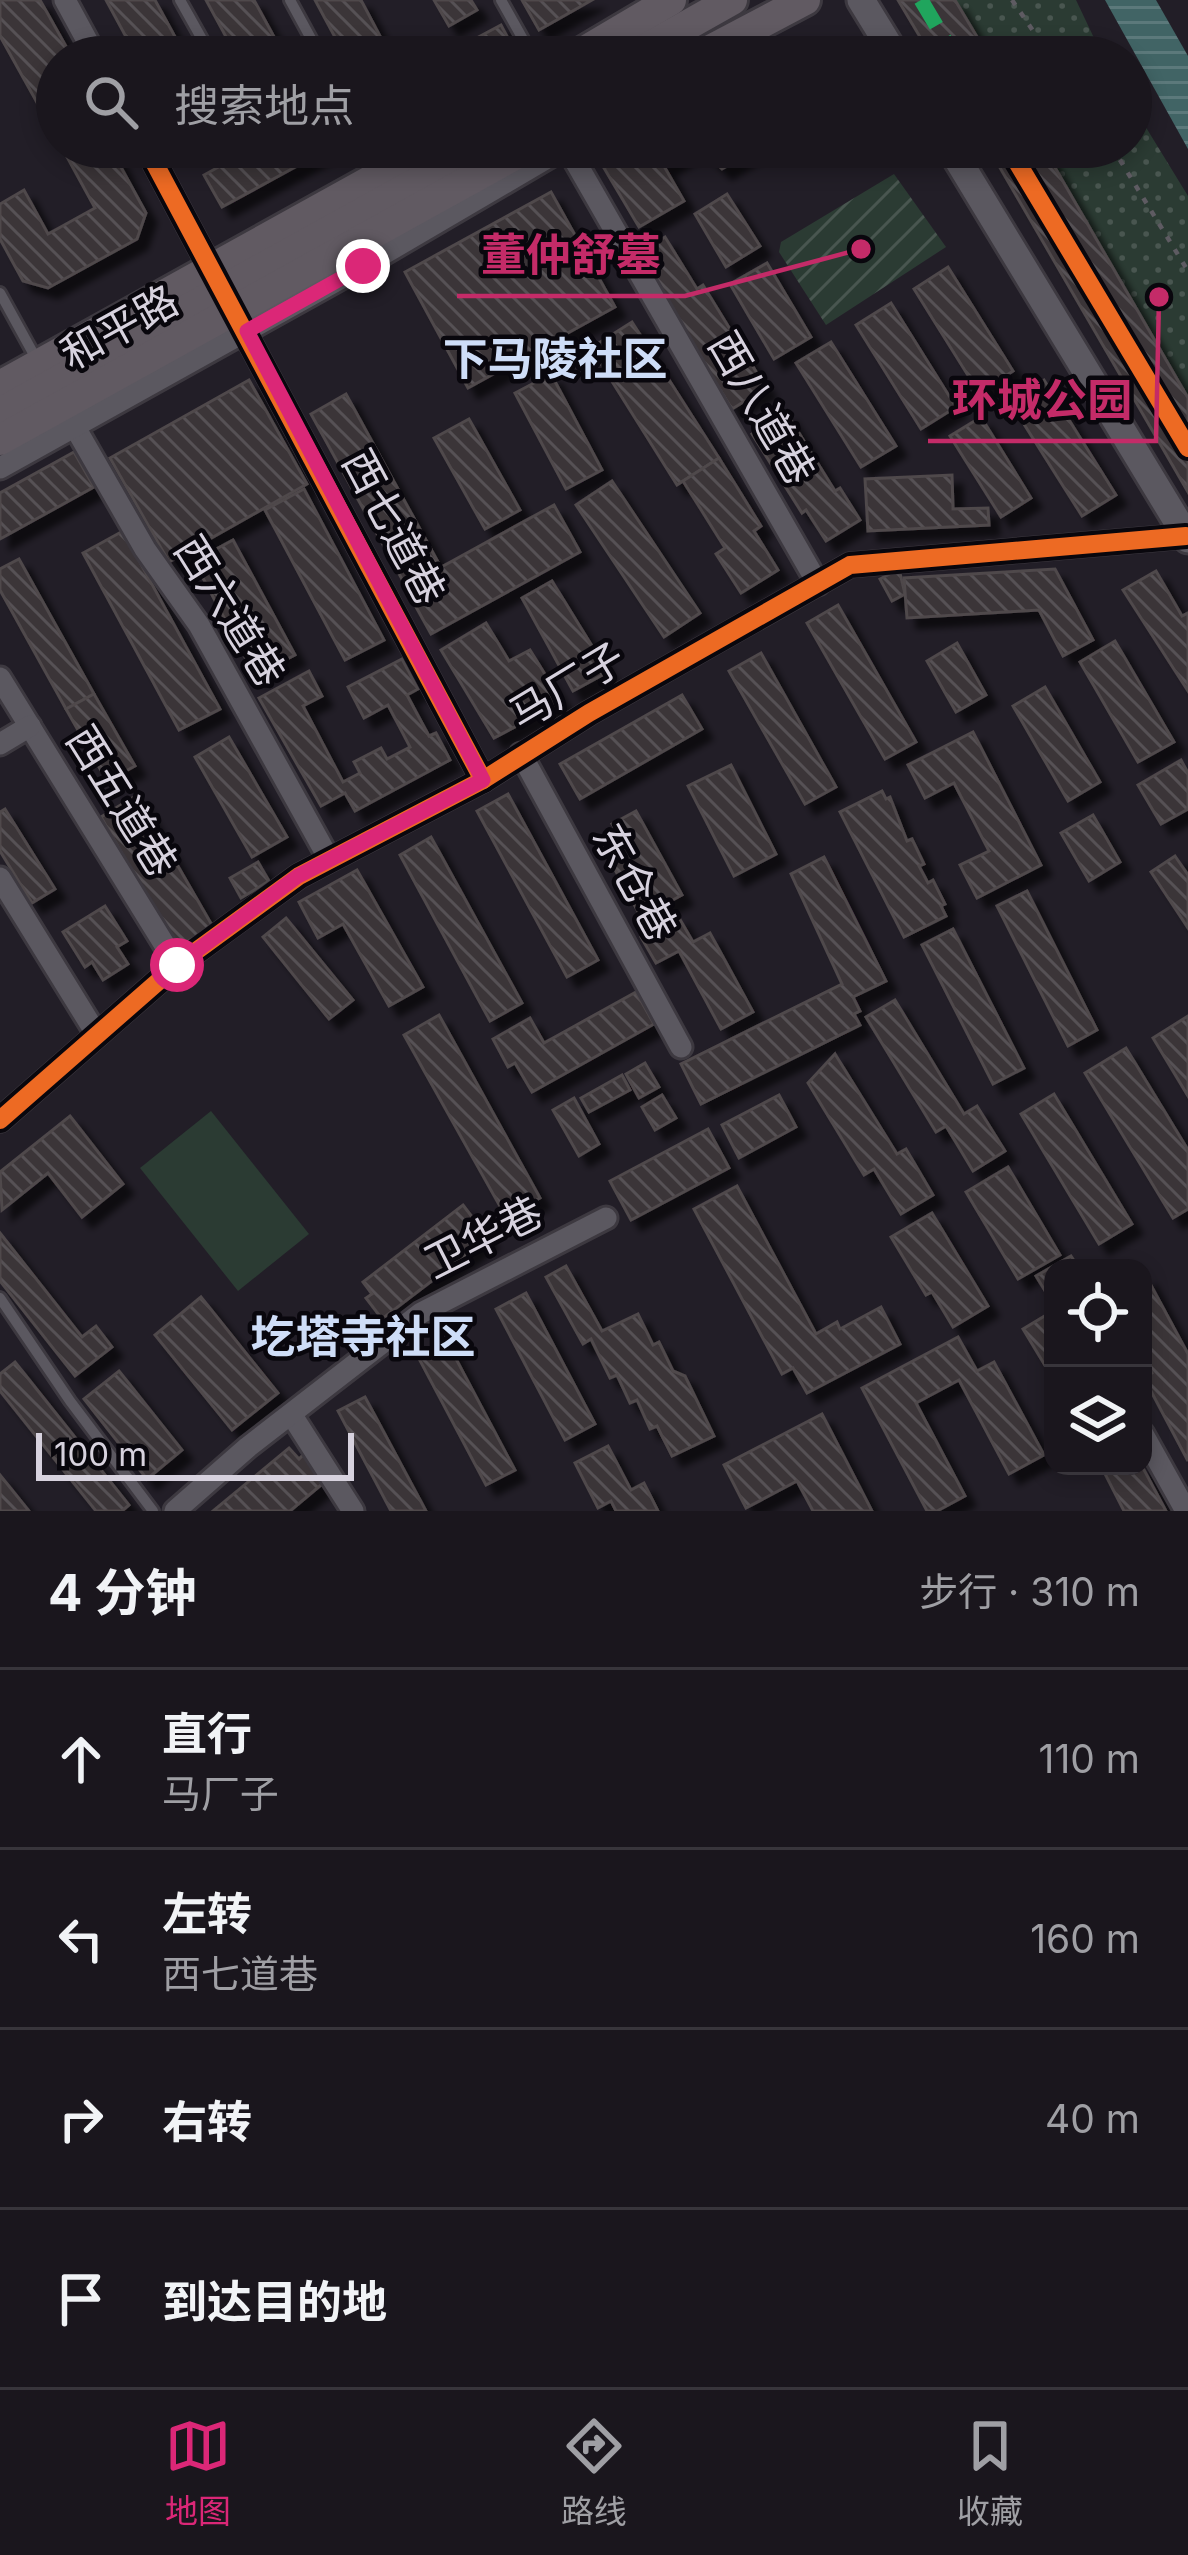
<!DOCTYPE html>
<html lang="zh">
<head>
<meta charset="utf-8">
<style>
	body { margin:0; font-family:Inter,"Noto Sans SC",sans-serif; background:#231f26; color:#f1f3f6 }
	.controls { position:absolute; right:36px; bottom:36px; display:grid; overflow:hidden; border-radius:24px; box-shadow:0 6px 18px #0003 }
	.controls button { width:108px; height:108px; display:grid; place-items:center; padding:0; border:0; border-bottom:3px solid #38353b; background:#1a161d; color:#f1f3f6; font:60px sans-serif }
	.scale { position:absolute; left:36px; bottom:30px; width:318px; box-sizing:border-box; padding-left:12px; border:6px solid #d7d2de; border-top:0; font-size:33px; line-height:42px; white-space:nowrap; color:#d7d2de; -webkit-text-stroke:9px #09070d; paint-order:stroke }
	.stop { position:absolute; width:36px; height:36px; margin:-27px; border:9px solid #db2777; border-radius:50%; background:#fff }
	.stop.end { background:#db2777; border-color:#fff; box-shadow:0 3px 12px #0008 }
	.list { margin:0; padding:0; list-style:none }
	h2 { display:flex; justify-content:space-between; align-items:center; height:156px; margin:0; padding:0 48px; font-size:51px }
	h2 small { font-size:39px; font-weight:400; color:#9f9fa4 }
	.list li { display:grid; grid-template-columns:78px 1fr auto; gap:36px; align-items:center; box-sizing:border-box; height:180px; padding:0 48px; border-top:3px solid #38353b }
	.list b { display:block; font-size:45px; white-space:nowrap }
	.list p { margin:0; font-size:39px; white-space:nowrap; color:#9f9fa4 }
	.list em { font-size:39px; font-style:normal; color:#9f9fa4 }
	.icon { flex:none; width:66px; height:66px; fill:none; stroke:currentColor; stroke-width:2; stroke-linecap:round; stroke-linejoin:round }
	.map { position:relative; flex:none; width:1188px; height:1511px; overflow:hidden }
	.search { position:absolute; background:#1a161d; box-shadow:0 6px 18px #0003; left:36px; right:36px; top:36px; height:132px; display:flex; align-items:center; gap:30px; box-sizing:border-box; padding:0 42px; border-radius:66px; color:#9f9fa4; font-size:45px }
	.sheet { height:876px; background:#1a161d }
	nav { display:flex; justify-content:space-around; align-items:center; box-sizing:border-box; height:168px; border-top:3px solid #38353b; background:#1a161d; font-size:33px; color:#9f9fa4 }
	nav a { display:grid; justify-items:center; gap:6px }
	nav .on { color:#db2777 }
	.map>svg:first-child { display:block }
	.grass { fill:#2b3b33 }
	.park { fill:url(#park-dots) }
	.garden { fill:url(#garden-furrows) }
	.water { fill:url(#water-rules) }
	.building { fill:url(#building-back-hatch); stroke:#4f484b; stroke-width:3; filter:url(#shadow) }
	.lines { fill:none; stroke-linecap:round; stroke-linejoin:round }
	.service-casing { stroke:#3d3940; stroke-width:16 }
	.minor-casing { stroke:#3d3940; stroke-width:27 }
	.tertiary-casing { stroke:#3d3940; stroke-width:33 }
	.secondary-casing { stroke:#3d3940; stroke-width:36 }
	.path { stroke:#5e5b62; stroke-width:4.5; stroke-dasharray:6 9; stroke-linecap:butt }
	.service { stroke:#5b5860; stroke-width:10 }
	.minor { stroke:#5b5860; stroke-width:21 }
	.tertiary { stroke:#5b5860; stroke-width:27 }
	.secondary { stroke:#615a62; stroke-width:30 }
	.quiet { stroke:#20a55d; stroke-width:15; stroke-dasharray:30 15; stroke-linecap:butt }
	.cycleway-casing { stroke:#09070d; stroke-width:26 }
	.cycleway { stroke:#ed6a23; stroke-width:18 }
	.route { stroke:#db2777; stroke-width:15 }
	.labels { text-anchor:middle; stroke-width:9; stroke-linejoin:round; paint-order:stroke }
	.street-label { font-size:42px; fill:#d7d2de; stroke:#09070d }
	.neighbourhood-label { font-size:45px; font-weight:bold; fill:#ceddf7; stroke:#09070d }
	.leader { fill:none; stroke:#c42b68; stroke-width:4.5 }
	.callout-dot { fill:#c42b68; stroke:#09070d; stroke-width:4.5 }
	.callout-label { font-size:45px; text-anchor:middle; font-weight:bold; fill:#c42b68; stroke:#09070d; stroke-width:9; stroke-linejoin:round; paint-order:stroke }
</style>
</head>
<body>
<div class="map">
<svg width="1188" height="1511" viewBox="0 0 1188 1511">
	<defs>
		<pattern id="park-dots" width="8" height="8" patternUnits="userSpaceOnUse" patternTransform="scale(3)"><rect width="8" height="8" fill="#2b3b33"/><path d="M2 2h.1M6 6h.1" fill="none" stroke="#495650" stroke-width="1.8" stroke-linecap="round"/></pattern>
		<pattern id="garden-furrows" width="10" height="10" patternUnits="userSpaceOnUse" patternTransform="scale(3)"><rect width="10" height="10" fill="#2b3b33"/><path d="M-1 1l2-2M0 10L10 0M9 11l2-2" fill="none" stroke="#495650"/></pattern>
		<pattern id="water-rules" width="6" height="5" patternUnits="userSpaceOnUse" patternTransform="scale(3)"><rect width="6" height="5" fill="#416465"/><path d="M0 2.5h6" fill="none" stroke="#5c797b"/></pattern>
		<pattern id="building-back-hatch" width="6" height="6" patternUnits="userSpaceOnUse" patternTransform="scale(3)"><rect width="6" height="6" fill="#3b3538"/><path d="M-1 5l2 2M0 0l6 6M5-1l2 2" fill="none" stroke="#575154"/></pattern>
		<filter id="shadow"><feDropShadow dx="10" dy="10" stdDeviation="3" flood-color="#0009"/></filter>
	</defs>
	<rect width="100%" height="100%" fill="#221e27"/>
	<path class="grass" d="M 211,1111 L 309,1234 L 238,1291 L 140,1168 Z"/>
	<g class="park">
		<path d="M 955,0 L 1076,0 L 1103,57 L 989,57 Z"/>
		<path d="M 1131,103 L 1188,196 L 1188,398 L 1046,152 L 1054,147 L 1131,147 Z"/>
	</g>
	<path class="garden" d="M 894,174 L 946,247 L 826,325 L 779,252 L 781,242 Z"/>
	<path class="water" d="M 1105,0 L 1156,0 L 1188,56 L 1188,149 Z"/>
	<g class="building">
		<path d="M 0,0 L 40,0 L 72,57 L 57,57 L 57,120 L 49,124 L 0,36 Z"/>
		<path d="M 106,0 L 155,0 L 186,57 L 137,57 Z"/>
		<path d="M 206,0 L 254,0 L 285,57 L 237,57 Z"/>
		<path d="M 315,0 L 361,0 L 391,57 L 340,57 L 343,52 Z"/>
		<path d="M 434,0 L 471,0 L 477,10 L 449,26 Z"/>
		<path d="M 522,0 L 592,0 L 539,30 Z"/>
		<path d="M 898,0 L 955,0 L 989,57 L 932,57 Z"/>
		<path d="M 501,25 L 517,55 L 513,57 L 441,57 Z"/>
		<path d="M 80,147 L 110,147 L 146,213 L 137,239 L 48,288 L 23,281 L 0,239 L 0,204 L 24,190 L 48,234 L 95,208 L 66,155 Z"/>
		<path d="M 255,147 L 329,147 L 330,148 L 222,207 L 204,175 Z"/>
		<path d="M 640,147 L 653,147 L 684,201 L 639,227 L 604,168 Z"/>
		<path d="M 653,147 L 696,147 L 664,166 Z"/>
		<path d="M 699,147 L 759,147 L 722,169 Z"/>
		<path d="M 988,147 L 1054,147 L 1046,152 L 1188,398 L 1188,492 Z"/>
		<path d="M 551,192 L 615,307 L 468,388 L 405,272 Z"/>
		<path d="M 727,194 L 760,246 L 726,267 L 695,214 Z"/>
		<path d="M 665,237 L 697,289 L 703,285 L 766,388 L 732,409 L 669,307 L 633,257 Z"/>
		<path d="M 767,263 L 811,337 L 774,359 L 730,284 Z"/>
		<path d="M 948,267 L 1013,371 L 979,393 L 914,289 Z"/>
		<path d="M 891,303 L 956,407 L 921,429 L 856,325 Z"/>
		<path d="M 632,322 L 719,458 L 677,485 L 591,348 Z"/>
		<path d="M 831,342 L 896,446 L 861,467 L 796,363 Z"/>
		<path d="M 551,374 L 602,470 L 566,489 L 515,393 Z"/>
		<path d="M 249,380 L 307,484 L 169,562 L 110,458 Z"/>
		<path d="M 1044,380 L 1116,495 L 1082,516 L 1010,402 Z"/>
		<path d="M 346,394 L 438,562 L 403,581 L 311,414 Z"/>
		<path d="M 786,412 L 835,491 L 840,488 L 860,520 L 826,541 L 806,510 L 802,513 L 752,434 Z"/>
		<path d="M 981,417 L 1031,498 L 1001,517 L 950,436 Z"/>
		<path d="M 469,419 L 520,510 L 485,529 L 434,438 Z"/>
		<path d="M 74,452 L 94,487 L 0,539 L 0,493 Z"/>
		<path d="M 719,458 L 761,526 L 754,531 L 778,570 L 741,593 L 716,554 L 725,548 L 683,481 Z"/>
		<path d="M 952,475 L 953,509 L 988,508 L 989,525 L 868,531 L 865,479 Z"/>
		<path d="M 612,481 L 700,613 L 664,637 L 576,505 Z"/>
		<path d="M 304,489 L 384,640 L 345,660 L 265,510 Z"/>
		<path d="M 554,505 L 580,552 L 431,634 L 405,587 Z"/>
		<path d="M 123,531 L 220,709 L 179,730 L 83,553 Z"/>
		<path d="M 233,540 L 295,655 L 255,676 L 194,561 Z"/>
		<path d="M 19,559 L 94,694 L 66,709 L 0,590 L 0,569 Z"/>
		<path d="M 899,569 L 905,594 L 892,601 L 880,579 Z"/>
		<path d="M 1055,569 L 1093,640 L 1063,656 L 1039,610 L 907,618 L 904,578 Z"/>
		<path d="M 1156,571 L 1182,616 L 1188,613 L 1188,691 L 1123,590 Z"/>
		<path d="M 552,581 L 608,672 L 573,691 L 522,598 Z"/>
		<path d="M 838,605 L 916,742 L 885,759 L 807,623 Z"/>
		<path d="M 486,623 L 509,661 L 530,650 L 562,702 L 494,738 L 441,650 Z"/>
		<path d="M 1115,641 L 1174,742 L 1138,762 L 1080,662 Z"/>
		<path d="M 957,643 L 986,695 L 956,712 L 927,661 Z"/>
		<path d="M 761,653 L 836,787 L 805,804 L 729,671 Z"/>
		<path d="M 402,659 L 418,689 L 407,695 L 429,736 L 436,733 L 450,760 L 355,811 L 345,793 L 321,806 L 259,698 L 309,671 L 322,696 L 303,706 L 343,782 L 360,773 L 354,762 L 381,748 L 387,759 L 410,747 L 388,705 L 364,718 L 348,687 Z"/>
		<path d="M 1045,687 L 1100,782 L 1068,801 L 1013,706 Z"/>
		<path d="M 94,694 L 135,766 L 107,781 L 66,709 Z"/>
		<path d="M 682,695 L 702,729 L 580,799 L 560,764 Z"/>
		<path d="M 973,732 L 1041,865 L 977,898 L 960,865 L 989,851 L 954,783 L 925,798 L 908,765 Z"/>
		<path d="M 229,737 L 287,837 L 252,857 L 195,757 Z"/>
		<path d="M 1181,760 L 1188,773 L 1188,809 L 1161,824 L 1138,785 Z"/>
		<path d="M 731,765 L 776,854 L 734,876 L 688,786 Z"/>
		<path d="M 882,791 L 886,799 L 890,797 L 907,841 L 912,839 L 924,864 L 919,866 L 928,883 L 933,880 L 945,904 L 941,906 L 946,916 L 904,937 L 840,812 Z"/>
		<path d="M 508,794 L 598,960 L 567,977 L 477,811 Z"/>
		<path d="M 137,795 L 213,927 L 176,948 L 101,817 Z"/>
		<path d="M 5,809 L 55,889 L 32,903 L 0,851 L 0,812 Z"/>
		<path d="M 636,811 L 682,895 L 641,917 L 602,846 L 620,836 L 612,824 Z"/>
		<path d="M 1093,815 L 1120,862 L 1089,881 L 1061,833 Z"/>
		<path d="M 431,837 L 522,1003 L 490,1021 L 400,855 Z"/>
		<path d="M 1175,856 L 1188,875 L 1188,928 L 1151,872 Z"/>
		<path d="M 824,857 L 886,981 L 853,997 L 860,1011 L 854,1014 L 860,1025 L 701,1104 L 681,1064 L 842,984 L 791,874 Z"/>
		<path d="M 258,862 L 269,881 L 241,898 L 230,878 Z"/>
		<path d="M 357,870 L 423,987 L 389,1006 L 343,924 L 318,938 L 299,902 Z"/>
		<path d="M 1027,891 L 1097,1030 L 1068,1046 L 997,906 Z"/>
		<path d="M 105,906 L 127,941 L 117,947 L 128,964 L 103,980 L 92,962 L 85,967 L 63,932 Z"/>
		<path d="M 678,916 L 693,942 L 710,933 L 753,1012 L 721,1029 L 679,951 L 656,963 L 641,937 Z"/>
		<path d="M 286,918 L 353,1000 L 329,1019 L 263,937 Z"/>
		<path d="M 953,929 L 1024,1068 L 993,1084 L 922,945 Z"/>
		<path d="M 636,992 L 654,1024 L 532,1092 L 515,1063 L 508,1067 L 493,1039 L 530,1018 L 544,1043 Z"/>
		<path d="M 895,1000 L 964,1114 L 977,1106 L 1005,1151 L 973,1171 L 946,1126 L 936,1132 L 866,1017 Z"/>
		<path d="M 439,1015 L 540,1198 L 506,1217 L 404,1035 Z"/>
		<path d="M 1188,1016 L 1188,1096 L 1153,1038 Z"/>
		<path d="M 1126,1048 L 1188,1150 L 1188,1209 L 1173,1218 L 1085,1073 Z"/>
		<path d="M 835,1054 L 897,1154 L 906,1149 L 933,1195 L 901,1214 L 874,1169 L 864,1175 L 808,1083 Z"/>
		<path d="M 645,1063 L 659,1087 L 639,1098 L 626,1074 Z"/>
		<path d="M 622,1075 L 630,1090 L 589,1112 L 581,1098 Z"/>
		<path d="M 1054,1094 L 1132,1224 L 1099,1244 L 1021,1114 Z"/>
		<path d="M 662,1095 L 676,1118 L 655,1130 L 642,1107 Z"/>
		<path d="M 779,1095 L 796,1127 L 739,1158 L 722,1125 Z"/>
		<path d="M 574,1098 L 599,1144 L 579,1156 L 553,1110 Z"/>
		<path d="M 70,1116 L 123,1184 L 82,1217 L 48,1173 L 2,1210 L 0,1172 Z"/>
		<path d="M 708,1129 L 729,1168 L 631,1220 L 610,1181 Z"/>
		<path d="M 1008,1167 L 1060,1255 L 1018,1279 L 966,1192 Z"/>
		<path d="M 737,1186 L 816,1334 L 837,1322 L 840,1329 L 881,1307 L 900,1344 L 807,1393 L 793,1368 L 782,1374 L 694,1209 Z"/>
		<path d="M 463,1205 L 488,1238 L 382,1319 L 366,1298 L 372,1294 L 363,1282 Z"/>
		<path d="M 932,1213 L 988,1306 L 953,1327 L 932,1292 L 926,1295 L 891,1237 Z"/>
		<path d="M 0,1233 L 82,1337 L 96,1326 L 112,1347 L 75,1376 L 0,1281 Z"/>
		<path d="M 1071,1256 L 1079,1268 L 1053,1268 L 1053,1304 L 1036,1276 Z"/>
		<path d="M 566,1266 L 602,1331 L 638,1314 L 653,1345 L 659,1342 L 673,1371 L 685,1376 L 714,1436 L 672,1456 L 657,1426 L 650,1429 L 637,1400 L 630,1403 L 617,1375 L 610,1378 L 591,1339 L 583,1344 L 546,1277 Z"/>
		<path d="M 1146,1276 L 1188,1354 L 1188,1461 L 1144,1378 L 1152,1373 L 1143,1356 L 1143,1278 Z"/>
		<path d="M 526,1293 L 595,1424 L 565,1440 L 496,1309 Z"/>
		<path d="M 201,1297 L 278,1393 L 232,1430 L 155,1335 Z"/>
		<path d="M 1053,1311 L 1053,1377 L 1052,1377 L 1023,1329 Z"/>
		<path d="M 958,1337 L 977,1371 L 994,1362 L 1044,1455 L 1009,1474 L 959,1380 L 916,1403 L 965,1496 L 937,1511 L 927,1511 L 862,1388 Z"/>
		<path d="M 446,1340 L 515,1470 L 486,1485 L 417,1355 Z"/>
		<path d="M 15,1362 L 129,1505 L 122,1511 L 96,1511 L 0,1391 L 0,1374 Z"/>
		<path d="M 119,1371 L 182,1450 L 147,1479 L 84,1399 Z"/>
		<path d="M 365,1397 L 426,1511 L 391,1511 L 338,1411 Z"/>
		<path d="M 822,1414 L 872,1511 L 813,1511 L 797,1481 L 746,1508 L 724,1465 Z"/>
		<path d="M 608,1446 L 631,1490 L 644,1483 L 658,1511 L 616,1511 L 611,1501 L 598,1508 L 575,1463 Z"/>
		<path d="M 289,1448 L 299,1459 L 305,1453 L 327,1480 L 290,1511 L 213,1511 Z"/>
		<path d="M 1101,1466 L 1142,1466 L 1166,1511 L 1124,1511 Z"/>
		<path d="M 0,1475 L 29,1511 L 0,1511 Z"/>
	</g>
	<g class="lines">
		<g class="service-casing">
			<g id="service">
				<path d="M 180,0 L 212,57"/>
				<path d="M 290,0 L 321,57"/>
				<path d="M 501,0 L 533,57"/>
				<path d="M 0,293 L 38,362"/>
				<path d="M 0,1298 L 70,1401 L 153,1511"/>
			</g>
		</g>
		<g class="minor-casing">
			<g id="minor">
				<path d="M 65,0 L 96,57"/>
				<path d="M 146,147 L 483,780"/>
				<path d="M 567,147 L 818,584"/>
				<path d="M 68,415 L 145,549 L 199,625 L 329,859"/>
				<path d="M 0,468 L 363,266 L 566,147"/>
				<path d="M 0,678 L 177,965"/>
				<path d="M 0,744 L 30,726"/>
				<path d="M 521,754 L 681,1047"/>
				<path d="M 0,878 L 97,1035"/>
				<path d="M 0,1120 L 177,965 L 299,876 L 483,780 L 589,713 L 850,565 L 1186,536"/>
				<path d="M 291,1414 L 353,1511"/>
				<path d="M 1143,1434 L 1186,1511"/>
				<path d="M 175,1511 L 248,1447 L 421,1313 L 606,1218"/>
			</g>
		</g>
		<g class="tertiary-casing">
			<g id="tertiary">
				<path d="M 861,0 L 896,57"/>
				<path d="M 950,147 L 1188,539"/>
			</g>
		</g>
		<g class="secondary-casing">
			<g id="secondary">
				<path d="M 575,57 L 671,0"/>
				<path d="M 631,57 L 732,0"/>
				<path d="M 697,57 L 805,0"/>
				<path d="M 0,386 L 431,147"/>
				<path d="M 0,413 L 481,147"/>
				<path d="M 0,440 L 529,147"/>
			</g>
		</g>
		<g class="path">
			<path d="M 1012,0 L 1051,57"/>
			<path d="M 1112,147 L 1188,271"/>
		</g>
		<use href="#service" class="service"/>
		<use href="#minor" class="minor"/>
		<use href="#tertiary" class="tertiary"/>
		<use href="#secondary" class="secondary"/>
		<path class="quiet" d="M 921,0 L 955,57"/>
		<g class="cycleway-casing">
			<g id="cycleway">
				<path d="M 146,147 L 483,780"/>
				<path d="M 1008,147 L 1188,448"/>
				<path d="M 0,1120 L 177,965 L 299,876 L 483,780 L 589,713 L 850,565 L 1186,536"/>
			</g>
		</g>
		<use href="#cycleway" class="cycleway"/>
	</g>
	<g class="lines">
		<path class="route" d="M 177,965 L 298,876 L 483,780 L 247,331 L 363,266"/>
	</g>
	<g class="labels">
		<g class="street-label">
			<text transform="translate(119 327) rotate(-29)" y="15">和平路</text>
			<text transform="translate(762 408) rotate(60)" y="15">西八道巷</text>
			<text transform="translate(394 527) rotate(62)" y="15">西七道巷</text>
			<text transform="translate(230 611) rotate(58)" y="15">西六道巷</text>
			<text transform="translate(567 686) rotate(-31)" y="15">马厂子</text>
			<text transform="translate(122 801) rotate(58)" y="15">西五道巷</text>
			<text transform="translate(635 882) rotate(61)" y="15">东仓巷</text>
			<text transform="translate(483 1237) rotate(-27)" y="15">卫华巷</text>
		</g>
		<g class="neighbourhood-label">
			<text x="555" y="375">下马陵社区</text>
			<text x="363" y="1353">圪塔寺社区</text>
		</g>
	</g>
	<path class="leader" d="M861 249L685 296H457M1159 297L1156 441H928"/>
	<g class="callout-dot">
		<circle cx="861" cy="249" r="12"/>
		<circle cx="1159" cy="297" r="12"/>
	</g>
	<g class="callout-label">
		<text x="571" y="271">董仲舒墓</text>
		<text x="1042" y="416">环城公园</text>
	</g>
</svg>
<div class="controls">
<button><svg class="icon" aria-label="locate" viewBox="0 0 24 24"><circle cx="12" cy="12" r="6"/><path d="M12 2v4M12 18v4M2 12h4M18 12h4"/></svg></button>
<button><svg class="icon" aria-label="layers" viewBox="0 0 24 24"><path d="M12 4l9 5-9 5-9-5zM3 14l9 5 9-5"/></svg></button>
</div>
<div class="scale">100 m</div>
<div class="stop" style="left:177px;top:965px"></div>
<div class="stop end" style="left:363px;top:266px"></div>
<div class="search"><svg class="icon" aria-label="search" viewBox="0 0 24 24"><circle cx="10" cy="10" r="6"/><path d="M15 15l6 6"/></svg>搜索地点</div>
</div>
<section class="sheet">
<h2>4 分钟<small>步行 · 310 m</small></h2>
<ul class="list">
<li><svg class="icon" aria-label="ahead" viewBox="0 0 24 24"><path d="M12 20V5M6 11l6-6 6 6"/></svg><div><b>直行</b><p>马厂子</p></div><em>110 m</em></li>
<li><svg class="icon" aria-label="left" viewBox="0 0 24 24"><path d="M17 20v-9H6M10 6l-5 5 5 5"/></svg><div><b>左转</b><p>西七道巷</p></div><em>160 m</em></li>
<li><svg class="icon" aria-label="right" viewBox="0 0 24 24"><path d="M7 20v-9h11M14 6l5 5-5 5"/></svg><div><b>右转</b></div><em>40 m</em></li>
<li><svg class="icon" aria-label="arrive" viewBox="0 0 24 24"><path d="M6 21V4h12l-3 4 3 4H6"/></svg><div><b>到达目的地</b></div></li>
</ul>
</section>
<nav>
<a class="on"><svg class="icon" aria-label="map" viewBox="0 0 24 24"><path d="M3 6l6-2 6 2 6-2v14l-6 2-6-2-6 2zM9 4v14M15 6v14"/></svg>地图</a>
<a><svg class="icon" aria-label="directions" viewBox="0 0 24 24"><path d="M12 3l9 9-9 9-9-9zM9 14v-3h6M13 9l2 2-2 2"/></svg>路线</a>
<a><svg class="icon" aria-label="saved" viewBox="0 0 24 24"><path d="M7 4h10v16l-5-4-5 4z"/></svg>收藏</a>
</nav>
</body>
</html>
